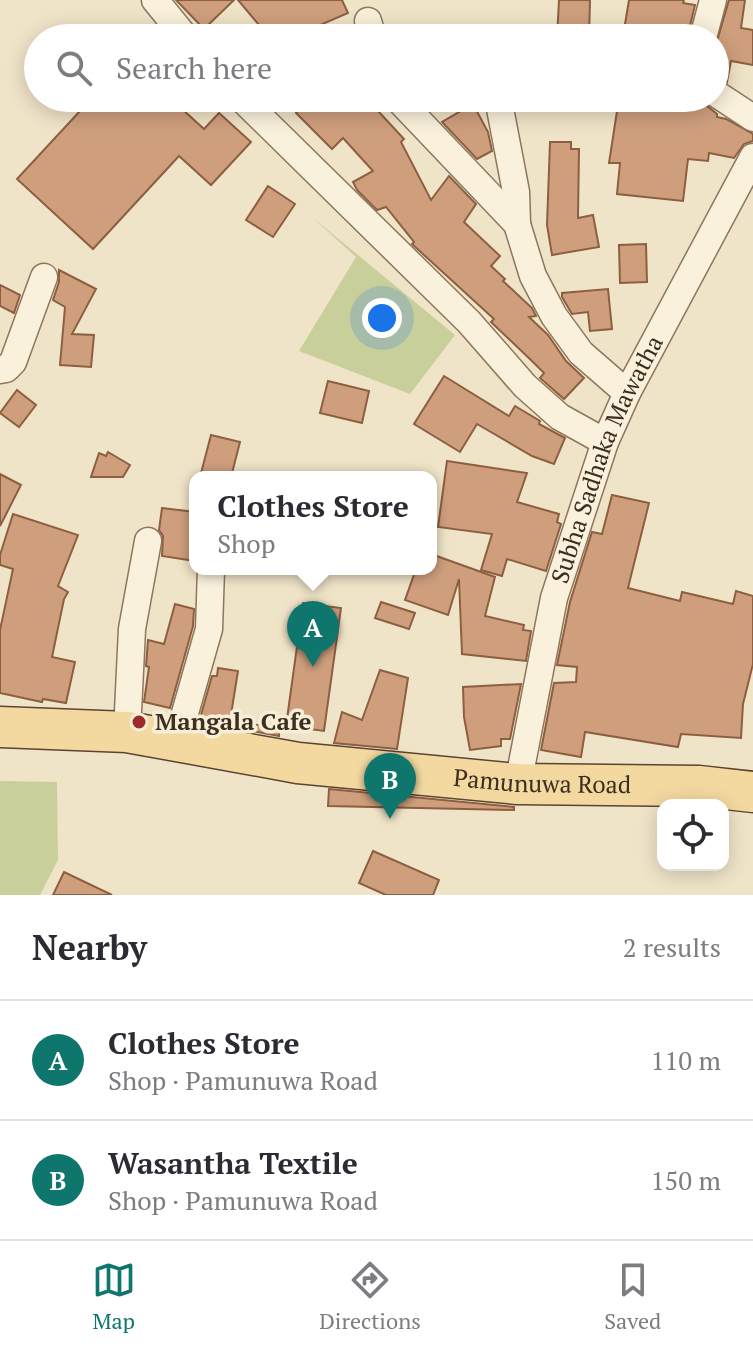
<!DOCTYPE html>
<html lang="en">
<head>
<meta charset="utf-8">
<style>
	body { margin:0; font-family:"PT Serif",serif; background:#f7f7f7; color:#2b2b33 }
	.controls { position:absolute; right:24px; bottom:24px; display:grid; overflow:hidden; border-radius:16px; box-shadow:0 4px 20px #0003 }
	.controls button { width:72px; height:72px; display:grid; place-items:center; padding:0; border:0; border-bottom:2px solid #e1e1e2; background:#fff; color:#2b2b33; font:40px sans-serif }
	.you { position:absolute; left:382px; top:318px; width:28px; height:28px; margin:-20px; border:6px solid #fff; border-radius:50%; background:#1a73e8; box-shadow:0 0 0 12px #1a73e833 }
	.badge { display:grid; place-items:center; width:52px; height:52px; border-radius:50%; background:#0f766e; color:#fff; font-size:26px; font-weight:700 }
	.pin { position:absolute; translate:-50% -66px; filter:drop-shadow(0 2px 4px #0008) }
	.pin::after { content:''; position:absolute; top:42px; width:28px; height:24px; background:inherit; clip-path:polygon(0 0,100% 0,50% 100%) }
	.popup { position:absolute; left:189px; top:471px; width:248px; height:104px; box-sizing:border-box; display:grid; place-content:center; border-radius:16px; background:#fff; filter:drop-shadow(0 2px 6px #0005); font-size:26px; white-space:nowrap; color:#7c7c81 }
	.popup b { font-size:30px; color:#2b2b33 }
	.popup::after { content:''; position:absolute; left:50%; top:100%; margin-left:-16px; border:16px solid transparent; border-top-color:#fff }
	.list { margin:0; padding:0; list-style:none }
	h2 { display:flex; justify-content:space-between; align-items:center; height:104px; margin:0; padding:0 32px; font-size:34px }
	h2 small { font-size:26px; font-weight:400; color:#7c7c81 }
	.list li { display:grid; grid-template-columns:52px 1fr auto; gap:24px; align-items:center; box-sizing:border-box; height:120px; padding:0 32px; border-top:2px solid #e1e1e2 }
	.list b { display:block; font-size:30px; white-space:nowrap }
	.list p { margin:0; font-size:26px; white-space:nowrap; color:#7c7c81 }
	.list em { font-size:26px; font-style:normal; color:#7c7c81 }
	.icon { flex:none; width:44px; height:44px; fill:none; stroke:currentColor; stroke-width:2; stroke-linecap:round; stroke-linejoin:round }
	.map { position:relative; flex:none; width:753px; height:895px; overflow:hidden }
	.search { position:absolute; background:#fff; box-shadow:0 4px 20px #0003; left:24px; right:24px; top:24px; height:88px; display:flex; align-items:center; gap:20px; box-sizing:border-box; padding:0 28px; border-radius:44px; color:#7c7c81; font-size:30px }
	.sheet { height:344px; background:#fff }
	nav { display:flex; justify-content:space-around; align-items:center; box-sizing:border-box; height:112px; border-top:2px solid #e1e1e2; background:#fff; font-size:22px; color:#7c7c81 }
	nav a { display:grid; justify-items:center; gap:4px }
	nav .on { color:#0f766e }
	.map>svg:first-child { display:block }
	.green { fill:#c9cf9b }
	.building { fill:#cf9f7d; stroke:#8d5f41; stroke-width:2 }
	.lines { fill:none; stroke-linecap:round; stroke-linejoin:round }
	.minor-casing { stroke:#8d765c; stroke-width:29 }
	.primary-casing { stroke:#5b4430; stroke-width:43 }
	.minor { stroke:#faf1dc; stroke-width:26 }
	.primary { stroke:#f3d9a0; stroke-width:40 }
	.poi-dot { fill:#9e2a2b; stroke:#f7eed8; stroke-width:3 }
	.labels { text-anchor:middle; stroke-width:7; stroke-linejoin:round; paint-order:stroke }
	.street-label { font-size:24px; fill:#3d2e20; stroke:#f7eed8 }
	.poi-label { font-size:24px; font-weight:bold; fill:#3d2e20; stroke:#f7eed8; text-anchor:start }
</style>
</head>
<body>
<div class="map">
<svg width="753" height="895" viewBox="0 0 753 895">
	<rect width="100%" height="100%" fill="#f0e4c8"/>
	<g class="green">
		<path d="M 313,218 L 455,335 L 410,394 L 299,351 L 356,257 Z"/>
		<path d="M 0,781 L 57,782 L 58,860 L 40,895 L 0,895 Z"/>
	</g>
	<g class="building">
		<path d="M 176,0 L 234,0 L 204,29 Z"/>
		<path d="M 238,0 L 342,0 L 348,13 L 313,28 L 300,38 L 270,38 Z"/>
		<path d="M 559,0 L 590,0 L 589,38 L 557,38 Z"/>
		<path d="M 629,0 L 684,0 L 683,3 L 695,5 L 687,38 L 638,38 L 639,33 L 624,30 Z"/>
		<path d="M 729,0 L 745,0 L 741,28 L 753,30 L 753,65 L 731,61 L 727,82 L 715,77 L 715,48 Z"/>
		<path d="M 92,98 L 170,98 L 204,129 L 219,113 L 251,142 L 211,185 L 179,156 L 93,249 L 17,179 Z"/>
		<path d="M 310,98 L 366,98 L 404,139 L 401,142 L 431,200 L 449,176 L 476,204 L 464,222 L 500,256 L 491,266 L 505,279 L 503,281 L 532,308 L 536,316 L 529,317 L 548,335 L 566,361 L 584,378 L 564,399 L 540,378 L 544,373 L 533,362 L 491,322 L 494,319 L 412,244 L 414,242 L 386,207 L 377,210 L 357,190 L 353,182 L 373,171 L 343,138 L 332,149 L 296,113 Z"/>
		<path d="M 619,98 L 687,98 L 701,101 L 717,114 L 717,117 L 726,119 L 753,134 L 753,141 L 744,144 L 734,158 L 709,153 L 708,161 L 688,159 L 683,201 L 617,194 L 620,163 L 609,163 Z"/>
		<path d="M 473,104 L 488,132 L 492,151 L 477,159 L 442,122 Z"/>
		<path d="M 550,142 L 571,142 L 571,149 L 579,149 L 578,218 L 593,215 L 599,247 L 552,255 L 547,225 Z"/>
		<path d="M 268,186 L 295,204 L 273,237 L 246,220 Z"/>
		<path d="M 646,244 L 647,282 L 620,283 L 619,245 Z"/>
		<path d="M 59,270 L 96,289 L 72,334 L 94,335 L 91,367 L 60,365 L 65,307 L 53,300 L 59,282 Z"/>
		<path d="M 0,285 L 20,295 L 14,313 L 0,306 Z"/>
		<path d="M 608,289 L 612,329 L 590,331 L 588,312 L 572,314 L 562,297 L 562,293 Z"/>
		<path d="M 444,376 L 509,416 L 515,406 L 540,421 L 539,424 L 565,438 L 554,464 L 532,456 L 477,424 L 460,452 L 414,424 Z"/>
		<path d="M 328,381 L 369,391 L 362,423 L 320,413 Z"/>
		<path d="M 17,390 L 36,405 L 19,427 L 0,413 Z"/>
		<path d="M 211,435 L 240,442 L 231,477 L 200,477 Z"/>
		<path d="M 108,452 L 130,465 L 123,477 L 91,477 L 99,453 L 106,456 Z"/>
		<path d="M 447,461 L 527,473 L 517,502 L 559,514 L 557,522 L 561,524 L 546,571 L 507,559 L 502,576 L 481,570 L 492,534 L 438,527 Z"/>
		<path d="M 0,474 L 21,485 L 0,526 Z"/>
		<path d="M 612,495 L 649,503 L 628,588 L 680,601 L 682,592 L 733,604 L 736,591 L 753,596 L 753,664 L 743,704 L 741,738 L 681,734 L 678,747 L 585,732 L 581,757 L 541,750 L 554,683 L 576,682 L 577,667 L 557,665 L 570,602 L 592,532 L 602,534 Z"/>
		<path d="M 162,508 L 195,512 L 195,561 L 162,556 L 163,536 L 159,530 Z"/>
		<path d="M 13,514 L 78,535 L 58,586 L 68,592 L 64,599 L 52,657 L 75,662 L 66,703 L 43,699 L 42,702 L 0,693 L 0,630 L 13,569 L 0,565 L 0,555 Z"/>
		<path d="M 431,554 L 495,577 L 485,616 L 524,625 L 523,630 L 531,631 L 526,661 L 462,654 L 459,579 L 448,615 L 405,600 L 416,569 L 431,569 Z"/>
		<path d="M 381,602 L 415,613 L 409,629 L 375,618 Z"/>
		<path d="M 303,603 L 341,608 L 324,731 L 286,726 Z"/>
		<path d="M 175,604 L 194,609 L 193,626 L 170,708 L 144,702 L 149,667 L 146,666 L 148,640 L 164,644 Z"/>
		<path d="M 218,668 L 238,671 L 229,727 L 199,722 L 212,676 L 217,676 Z"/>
		<path d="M 380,670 L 408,678 L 397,749 L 334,743 L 342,712 L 362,720 Z"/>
		<path d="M 521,684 L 510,739 L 501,739 L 501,746 L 470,750 L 464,717 L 463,687 Z"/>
		<path d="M 242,724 L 279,726 L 279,736 L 242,729 Z"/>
		<path d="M 329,789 L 514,807 L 514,810 L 328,806 Z"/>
		<path d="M 373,851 L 439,880 L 433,895 L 386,895 L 359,883 Z"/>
		<path d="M 64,872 L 112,895 L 53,895 Z"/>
	</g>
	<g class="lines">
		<g class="minor-casing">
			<g id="minor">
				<path d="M 155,0 L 186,38"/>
				<path d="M 368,21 L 373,38"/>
				<path d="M 703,38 L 713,0"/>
				<path d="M 715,93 L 753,118"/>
				<path d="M 241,98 L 469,322 L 525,386 L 560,417 L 605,442"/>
				<path d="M 397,98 L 517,224 L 533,276 L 554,316 L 581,353 L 627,393"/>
				<path d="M 498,98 L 516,192 L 517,224"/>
				<path d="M 0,370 L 6,369 L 13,362 L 44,277"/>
				<path d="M 127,732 L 132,629 L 148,541"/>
				<path d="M 177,741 L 209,629 L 211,569"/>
				<path id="s1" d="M 518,784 L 554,598 L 605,442 L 627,393 L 753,157"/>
			</g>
		</g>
		<g class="primary-casing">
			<g id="primary">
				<path id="s2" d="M 0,727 L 127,732 L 298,763 L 518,784 L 699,786 L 753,792"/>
			</g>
		</g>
		<use href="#minor" class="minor"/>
		<use href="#primary" class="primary"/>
	</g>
	<circle class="poi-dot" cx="139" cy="722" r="8"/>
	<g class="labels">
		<g class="street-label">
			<text dy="8" stroke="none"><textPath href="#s1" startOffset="338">Subha Sadhaka Mawatha</textPath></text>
			<text dy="8" stroke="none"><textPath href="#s2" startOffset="546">Pamunuwa Road</textPath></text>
		</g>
		<g class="poi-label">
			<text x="155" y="730">Mangala Cafe</text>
		</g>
	</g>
</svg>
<div class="controls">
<button><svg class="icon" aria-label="locate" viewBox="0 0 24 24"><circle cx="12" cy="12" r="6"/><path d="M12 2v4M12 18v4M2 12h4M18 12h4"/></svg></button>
</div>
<div class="you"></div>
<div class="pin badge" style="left:313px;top:667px">A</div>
<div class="popup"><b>Clothes Store</b>Shop</div>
<div class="pin badge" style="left:390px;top:819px">B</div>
<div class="search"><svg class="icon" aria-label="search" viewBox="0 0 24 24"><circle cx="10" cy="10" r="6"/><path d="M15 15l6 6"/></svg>Search here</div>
</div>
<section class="sheet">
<h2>Nearby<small>2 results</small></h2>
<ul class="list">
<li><span class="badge">A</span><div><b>Clothes Store</b><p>Shop · Pamunuwa Road</p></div><em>110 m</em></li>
<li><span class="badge">B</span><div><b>Wasantha Textile</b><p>Shop · Pamunuwa Road</p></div><em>150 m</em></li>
</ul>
</section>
<nav>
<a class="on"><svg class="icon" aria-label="map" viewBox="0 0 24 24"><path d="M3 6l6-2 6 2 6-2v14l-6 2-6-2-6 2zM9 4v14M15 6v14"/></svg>Map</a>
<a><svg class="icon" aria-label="directions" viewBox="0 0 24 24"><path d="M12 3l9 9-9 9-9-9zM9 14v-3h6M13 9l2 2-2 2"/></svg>Directions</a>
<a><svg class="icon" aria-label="saved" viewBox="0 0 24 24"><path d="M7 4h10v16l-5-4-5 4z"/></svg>Saved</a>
</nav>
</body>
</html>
